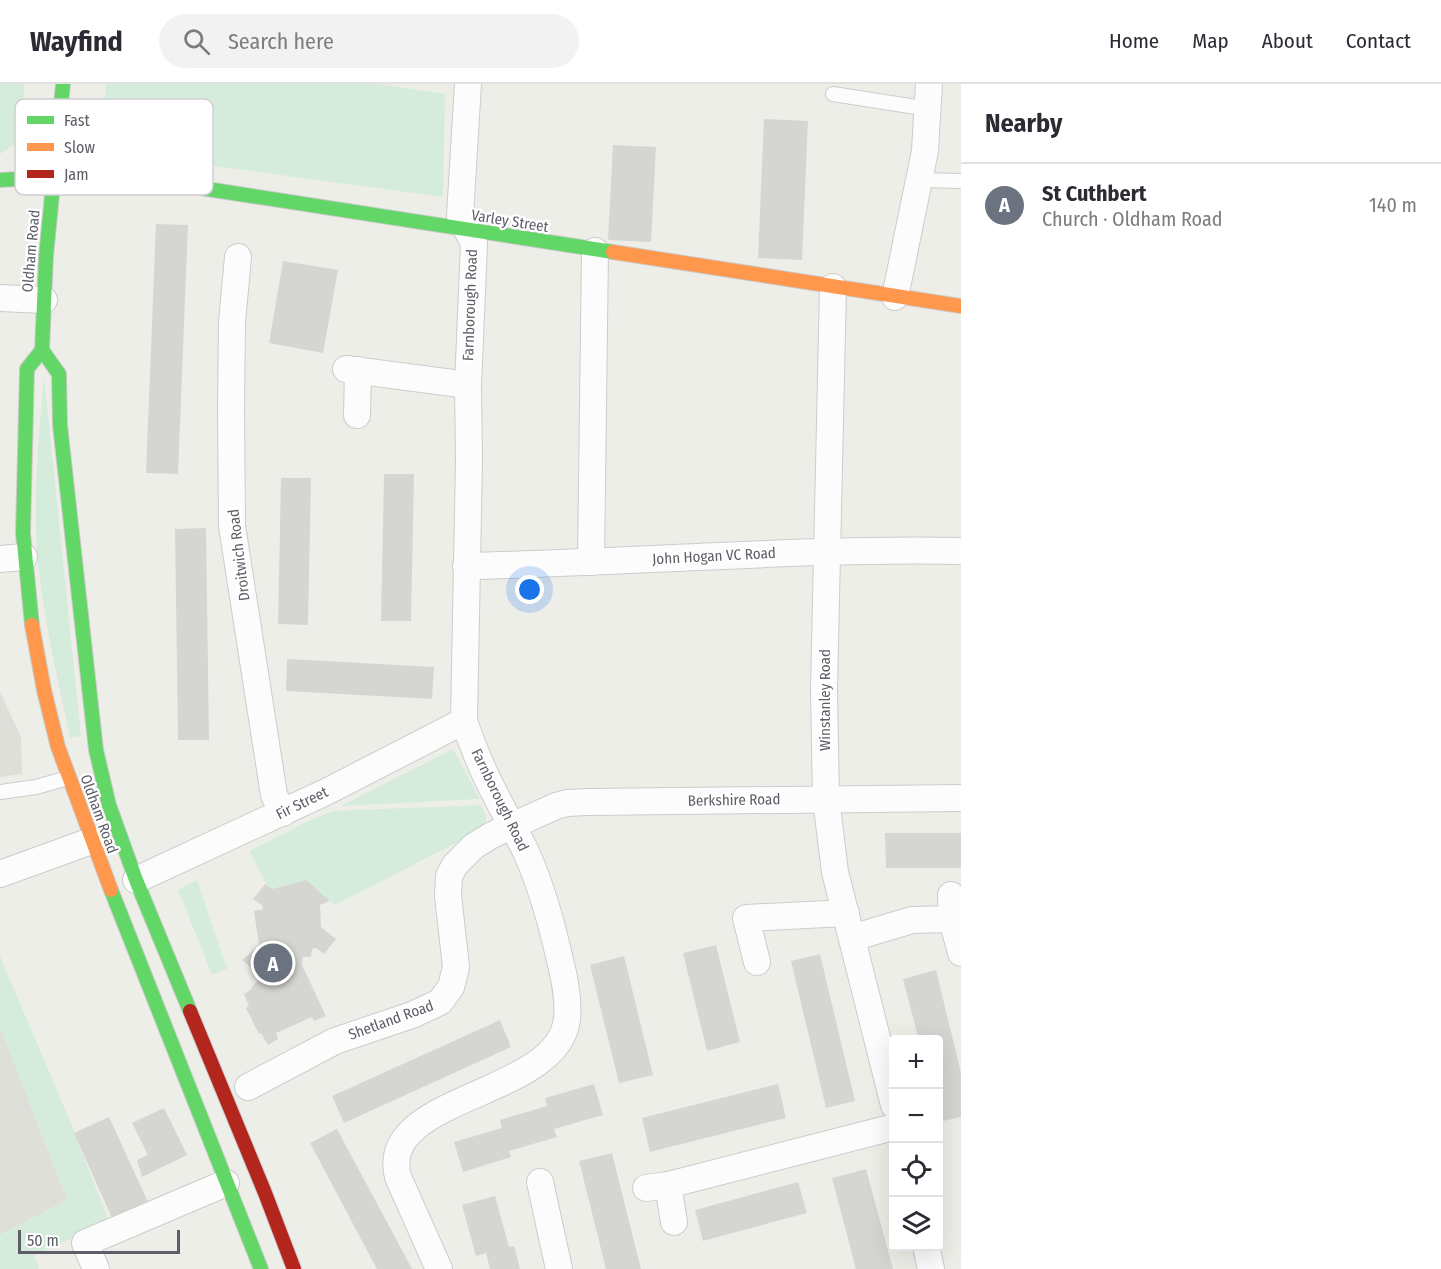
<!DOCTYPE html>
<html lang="en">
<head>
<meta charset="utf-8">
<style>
	body { margin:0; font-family:"Fira Sans Condensed",sans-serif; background:#f2f2f3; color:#2b2b33 }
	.controls { position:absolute; right:18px; bottom:18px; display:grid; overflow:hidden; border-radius:6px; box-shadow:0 6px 24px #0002 }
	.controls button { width:54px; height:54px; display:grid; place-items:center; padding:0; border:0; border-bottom:2px solid #e1e1e2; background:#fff; color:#2b2b33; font:30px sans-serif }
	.scale { position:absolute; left:18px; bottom:15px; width:162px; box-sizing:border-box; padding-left:6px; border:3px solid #5e5e68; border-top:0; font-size:16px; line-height:21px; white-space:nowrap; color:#5e5e68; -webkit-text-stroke:4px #fff; paint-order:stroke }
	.you { position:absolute; left:530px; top:506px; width:21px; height:21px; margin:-15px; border:4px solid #fff; border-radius:50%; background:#1a73e8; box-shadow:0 0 0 9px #1a73e833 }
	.badge { display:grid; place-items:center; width:39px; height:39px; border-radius:50%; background:#0b8043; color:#fff; font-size:20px; font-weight:700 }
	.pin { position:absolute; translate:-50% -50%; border:3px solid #fff; box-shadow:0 2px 6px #0006 }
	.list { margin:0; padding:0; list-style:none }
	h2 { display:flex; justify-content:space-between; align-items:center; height:78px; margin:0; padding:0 24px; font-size:26px }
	h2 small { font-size:20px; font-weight:400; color:#7c7c81 }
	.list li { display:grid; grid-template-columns:39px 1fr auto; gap:18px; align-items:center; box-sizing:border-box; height:84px; padding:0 24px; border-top:2px solid #e1e1e2 }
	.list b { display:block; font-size:22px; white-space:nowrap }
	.list p { margin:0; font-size:20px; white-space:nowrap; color:#7c7c81 }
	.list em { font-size:20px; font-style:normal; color:#7c7c81 }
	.icon { flex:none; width:33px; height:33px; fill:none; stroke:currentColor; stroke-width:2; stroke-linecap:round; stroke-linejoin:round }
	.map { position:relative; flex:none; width:961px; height:1185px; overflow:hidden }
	header { display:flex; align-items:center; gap:36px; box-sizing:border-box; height:84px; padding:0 30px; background:#fff; border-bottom:2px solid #e1e1e2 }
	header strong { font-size:28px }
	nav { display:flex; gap:33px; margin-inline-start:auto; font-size:21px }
	.search { width:420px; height:54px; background:#f2f2f3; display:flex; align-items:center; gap:15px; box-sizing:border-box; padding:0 21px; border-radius:33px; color:#7c7c81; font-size:22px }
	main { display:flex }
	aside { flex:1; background:#fff }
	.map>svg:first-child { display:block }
	.industrial { fill:#dfdfda }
	.green { fill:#d5ecdd }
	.building { fill:#d5d5d2 }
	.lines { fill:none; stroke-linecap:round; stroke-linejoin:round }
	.lane-casing { stroke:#ccc; stroke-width:16 }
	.street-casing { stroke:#ccc; stroke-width:28 }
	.fast-casing { stroke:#cbcbcb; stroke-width:16 }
	.slow-casing { stroke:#cbcbcb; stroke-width:16 }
	.jam-casing { stroke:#cbcbcb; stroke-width:16 }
	.lane { stroke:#fcfcfc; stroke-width:14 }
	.street { stroke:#fcfcfc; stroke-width:26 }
	.fast { stroke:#63d668; stroke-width:14 }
	.slow { stroke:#ff974d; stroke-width:14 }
	.jam { stroke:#b3261e; stroke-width:14 }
	.labels { text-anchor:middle; stroke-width:4.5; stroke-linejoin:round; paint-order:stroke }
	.street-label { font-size:15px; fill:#5e5e68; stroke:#fff }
	.key { fill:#fff; stroke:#cfcfd2; stroke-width:1.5 }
	.key-label { font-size:16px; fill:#5e5e68 }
</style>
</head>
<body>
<header>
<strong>Wayfind</strong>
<div class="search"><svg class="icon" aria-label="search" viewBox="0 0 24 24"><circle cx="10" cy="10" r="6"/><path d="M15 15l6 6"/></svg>Search here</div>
<nav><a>Home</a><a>Map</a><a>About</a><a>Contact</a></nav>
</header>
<main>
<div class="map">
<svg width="961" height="1185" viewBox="0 0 961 1185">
	<rect width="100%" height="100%" fill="#eeeee9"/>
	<g class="industrial">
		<path d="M 0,608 L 21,653 L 22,690 L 0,693 Z"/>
		<path d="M 0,942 L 67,1116 L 0,1151 Z"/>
	</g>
	<g class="green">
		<path d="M 0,0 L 24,0 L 23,40 L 18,58 L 0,70 Z"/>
		<path d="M 106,0 L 378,0 L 445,10 L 443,113 L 116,69 L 102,47 Z"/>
		<path d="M 44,291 L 81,652 L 70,654 C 58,596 44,538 38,479 C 32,416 39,353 44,291 Z"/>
		<path d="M 453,665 L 480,715 L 341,722 Z"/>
		<path d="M 481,721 C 486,731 489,737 481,746 L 335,821 L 305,796 L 272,805 L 267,801 L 249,767 L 304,739 L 333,727 Z"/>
		<path d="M 197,796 L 227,885 L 212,891 L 178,806 Z"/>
		<path d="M 0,872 L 70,1037 L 109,1138 L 34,1171 L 39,1185 L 0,1185 L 0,1151 L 67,1116 L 0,942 Z"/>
	</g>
	<g class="building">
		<path d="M 764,35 L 808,37 L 802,176 L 758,174 Z"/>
		<path d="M 613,61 L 656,63 L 651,158 L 608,156 Z"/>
		<path d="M 156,140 L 188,141 L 178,390 L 146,389 Z"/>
		<path d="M 283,177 L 338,186 L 323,269 L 269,259 Z"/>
		<path d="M 384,390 L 414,390 L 411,537 L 381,537 Z"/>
		<path d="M 281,394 L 311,394 L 308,541 L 278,540 Z"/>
		<path d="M 206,444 L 209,656 L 178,656 L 175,445 Z"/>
		<path d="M 287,575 L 434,583 L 432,615 L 286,607 Z"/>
		<path d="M 885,749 L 961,749 L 961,784 L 886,784 Z"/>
		<path d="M 306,796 L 330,817 L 320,821 L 321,843 L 336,855 L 324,870 L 316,864 L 312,865 L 311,873 L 303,873 L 302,881 L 326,932 L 314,937 L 312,933 L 276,949 L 278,955 L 268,961 L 261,949 L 259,950 L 246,924 L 249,922 L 244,910 L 252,905 L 251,903 L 262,894 L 242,876 L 259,861 L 254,827 L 263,825 L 262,821 L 253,815 L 265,800 L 272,805 Z"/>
		<path d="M 716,861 L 740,958 L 707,967 L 683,869 Z"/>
		<path d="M 820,870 L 855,1017 L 826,1024 L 791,877 Z"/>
		<path d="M 624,872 L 653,991 L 619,999 L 590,881 Z"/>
		<path d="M 936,886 L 961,989 L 961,1033 L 939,1038 L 938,956 L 919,956 L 903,895 Z"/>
		<path d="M 500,936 L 511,963 L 344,1039 L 332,1012 Z"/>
		<path d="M 594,1000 L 603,1031 L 554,1045 L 557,1053 L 509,1067 L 511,1073 L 463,1088 L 454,1058 L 502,1044 L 500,1036 L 547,1022 L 545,1014 Z"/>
		<path d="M 778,1000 L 786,1034 L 650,1068 L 642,1034 Z"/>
		<path d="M 164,1024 L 187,1071 L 142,1093 L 137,1076 L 148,1071 L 132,1039 Z"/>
		<path d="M 109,1033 L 148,1118 L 112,1134 L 74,1049 Z"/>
		<path d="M 337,1045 L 412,1185 L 377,1185 L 310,1059 Z"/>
		<path d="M 612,1069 L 641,1185 L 606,1185 L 579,1077 Z"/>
		<path d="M 866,1085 L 893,1185 L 856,1185 L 832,1094 Z"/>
		<path d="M 798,1098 L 807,1129 L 703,1157 L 695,1126 Z"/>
		<path d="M 495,1112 L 509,1163 L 514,1162 L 520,1185 L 490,1185 L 486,1169 L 476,1172 L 462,1121 Z"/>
	</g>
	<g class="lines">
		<g class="lane-casing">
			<g id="lane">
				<path d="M 833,10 L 929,25"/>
				<path d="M 920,96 L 961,97"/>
				<path d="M 0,708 L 36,703 L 68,694"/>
			</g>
		</g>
		<g class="street-casing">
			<g id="street">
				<path d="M 238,173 L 232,238 L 231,326 L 232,442 L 274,711 L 283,729"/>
				<path d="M 833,203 L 824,606 L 826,715 L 835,788 L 894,1021"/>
				<path d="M 895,213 L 925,67 L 929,0"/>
				<path d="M 0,214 L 44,216"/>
				<path d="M 346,285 L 468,301"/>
				<path d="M 357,331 L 358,286"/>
				<path d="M 0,475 L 24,473"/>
				<path d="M 591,478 L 595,167"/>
				<path d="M 466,482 C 631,479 796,464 961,467"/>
				<path d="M 0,790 L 91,757"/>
				<path d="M 136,796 L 326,708 L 464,637"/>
				<path d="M 951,811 L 952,835 L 961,869"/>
				<path d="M 852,854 L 912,836 L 952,835"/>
				<path d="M 757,878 L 746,834 L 846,829"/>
				<path d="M 248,1003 L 335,957 L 412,931 L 440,918 L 451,903 L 456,883 L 448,812 L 449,792 L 455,781 L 474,762 L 492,751 L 556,722 L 567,719 L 588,718 L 961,714"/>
				<path d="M 540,1098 L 559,1185"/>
				<path d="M 668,1101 L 674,1138"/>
				<path d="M 646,1104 L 668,1101 L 894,1043"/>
				<path d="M 926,1162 L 931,1185"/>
				<path d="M 96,1185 L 85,1159 L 226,1099"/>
				<path d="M 439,1185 L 398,1093 C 377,1010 558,1014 567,935 C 569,914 564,892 559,872 C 551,837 541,801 526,768 C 517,749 505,731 496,712 C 483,688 473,663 464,637 L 469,376 L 468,301 L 474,160 L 460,132 L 468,0"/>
			</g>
		</g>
		<g class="fast-casing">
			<g id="fast">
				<path d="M 0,96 L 105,90 L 117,91 L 613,168"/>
				<path d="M 42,266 L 59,290 L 60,341 L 96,666 L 109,721 L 136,796 L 190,927"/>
				<path d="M 32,541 L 23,449 L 27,285 L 42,266 L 46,172 L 63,0"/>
				<path d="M 111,806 L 261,1185"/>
			</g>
		</g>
		<g class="slow-casing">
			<g id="slow">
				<path d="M 613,168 L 961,222"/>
				<path d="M 32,541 L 44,606 L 58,663 L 111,806"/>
			</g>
		</g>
		<g class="jam-casing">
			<path id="jam" d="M 190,927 L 265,1109 L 294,1185"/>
		</g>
		<use href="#lane" class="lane"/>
		<use href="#street" class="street"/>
		<use href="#fast" class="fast"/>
		<use href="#slow" class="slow"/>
		<use href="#jam" class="jam"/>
	</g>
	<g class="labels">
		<g class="street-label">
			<text transform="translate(510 137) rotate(9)" y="5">Varley Street</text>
			<text transform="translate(31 167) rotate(-85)" y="5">Oldham Road</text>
			<text transform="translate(470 221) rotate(-88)" y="5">Farnborough Road</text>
			<text transform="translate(239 471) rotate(-97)" y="5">Droitwich Road</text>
			<text transform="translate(714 472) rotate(-3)" y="5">John Hogan VC Road</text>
			<text transform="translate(825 616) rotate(-90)" y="5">Winstanley Road</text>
			<text transform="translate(500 716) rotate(64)" y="5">Farnborough Road</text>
			<text transform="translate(734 716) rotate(-1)" y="5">Berkshire Road</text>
			<text transform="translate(302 719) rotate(-26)" y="5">Fir Street</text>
			<text transform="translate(99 730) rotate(70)" y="5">Oldham Road</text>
			<text transform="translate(391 936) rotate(-20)" y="5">Shetland Road</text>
		</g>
	</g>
	<rect x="15" y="15" width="198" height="96" rx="9" class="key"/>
	<rect x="27" y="32" width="27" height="8" fill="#63d668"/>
	<rect x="27" y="59" width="27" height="8" fill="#ff974d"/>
	<rect x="27" y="86" width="27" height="8" fill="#b3261e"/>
	<g class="key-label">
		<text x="64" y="42">Fast</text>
		<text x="64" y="69">Slow</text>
		<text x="64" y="96">Jam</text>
	</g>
</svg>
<div class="controls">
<button>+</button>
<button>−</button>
<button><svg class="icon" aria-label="locate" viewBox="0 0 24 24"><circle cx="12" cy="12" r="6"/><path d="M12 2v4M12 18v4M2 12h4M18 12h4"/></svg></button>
<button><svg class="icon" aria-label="layers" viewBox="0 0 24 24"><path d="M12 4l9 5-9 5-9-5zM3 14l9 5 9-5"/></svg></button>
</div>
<div class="scale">50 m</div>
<div class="you"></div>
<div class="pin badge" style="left:273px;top:879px;background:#6b7280">A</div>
</div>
<aside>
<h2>Nearby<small></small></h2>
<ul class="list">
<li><span class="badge" style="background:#6b7280">A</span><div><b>St Cuthbert</b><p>Church · Oldham Road</p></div><em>140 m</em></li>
</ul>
</aside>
</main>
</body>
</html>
